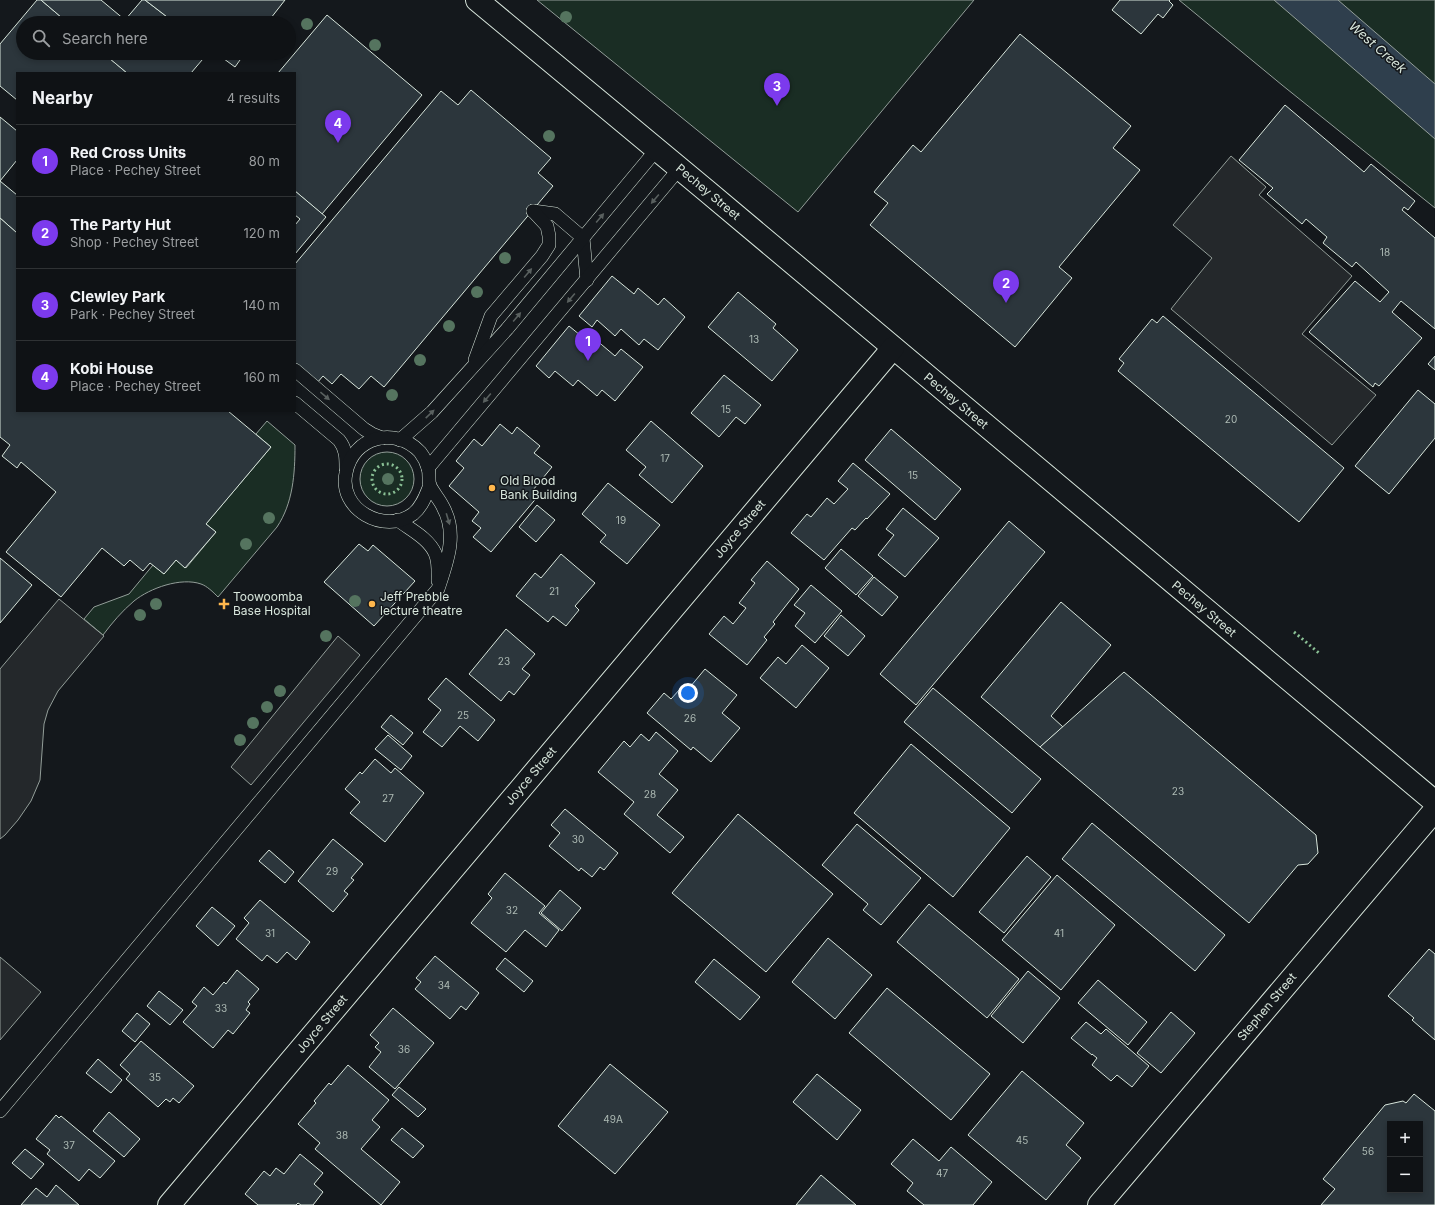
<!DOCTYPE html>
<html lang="en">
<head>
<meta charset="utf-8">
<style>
	body { margin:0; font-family:Inter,sans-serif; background:#181b1e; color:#f1f3f6 }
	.controls { position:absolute; right:12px; bottom:12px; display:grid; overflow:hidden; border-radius:0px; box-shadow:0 2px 6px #0003 }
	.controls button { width:36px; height:36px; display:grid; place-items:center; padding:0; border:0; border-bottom:1px solid #2f3234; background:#0f1215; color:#f1f3f6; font:20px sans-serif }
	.you { position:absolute; left:688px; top:693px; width:14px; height:14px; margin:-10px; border:3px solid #fff; border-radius:50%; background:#1a73e8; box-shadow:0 0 0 6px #1a73e833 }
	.badge { display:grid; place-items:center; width:26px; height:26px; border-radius:50%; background:#7c3aed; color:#fff; font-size:13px; font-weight:700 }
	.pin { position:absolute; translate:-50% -33px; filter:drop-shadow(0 1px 2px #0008) }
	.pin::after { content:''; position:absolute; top:21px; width:14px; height:12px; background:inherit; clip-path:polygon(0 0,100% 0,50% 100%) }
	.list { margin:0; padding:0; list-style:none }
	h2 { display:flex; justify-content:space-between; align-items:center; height:52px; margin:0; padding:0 16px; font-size:17px }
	h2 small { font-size:13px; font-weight:400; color:#9b9ea0 }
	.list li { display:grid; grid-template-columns:26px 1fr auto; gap:12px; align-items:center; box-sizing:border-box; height:72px; padding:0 16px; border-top:1px solid #2f3234 }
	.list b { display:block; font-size:15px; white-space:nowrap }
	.list p { margin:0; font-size:13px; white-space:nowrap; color:#9b9ea0 }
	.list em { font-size:13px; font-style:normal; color:#9b9ea0 }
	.icon { flex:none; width:22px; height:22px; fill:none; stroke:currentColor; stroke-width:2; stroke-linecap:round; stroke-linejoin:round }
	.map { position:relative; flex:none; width:1435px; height:1205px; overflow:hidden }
	.search { position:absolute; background:#0f1215; box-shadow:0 2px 6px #0003; left:16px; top:16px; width:280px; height:44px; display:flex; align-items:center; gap:10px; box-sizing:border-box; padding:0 14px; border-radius:22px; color:#9b9ea0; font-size:15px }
	.panel { position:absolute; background:#0f1215; box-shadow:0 2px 6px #0003; left:16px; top:72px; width:280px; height:340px; border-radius:0px }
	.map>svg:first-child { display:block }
	.green { fill:#1a2d24; stroke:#939e99 }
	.parking { fill:#24282b; stroke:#939e99 }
	.water { fill:#2f3f4d; stroke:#939e99 }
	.building { fill:#2c363c; stroke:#d8e6dc; fill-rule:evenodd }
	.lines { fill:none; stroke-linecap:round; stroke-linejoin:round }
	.service-casing { stroke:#d8e6dc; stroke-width:14 }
	.minor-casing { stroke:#d8e6dc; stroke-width:24 }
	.service { stroke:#14181c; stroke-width:13 }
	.minor { stroke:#14181c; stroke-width:22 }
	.hedge { stroke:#8ac095; stroke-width:3; stroke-dasharray:2 3; stroke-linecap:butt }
	.tree { fill:#55745f }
	.oneway { fill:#59605f }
	.poi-dot { fill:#ffb74d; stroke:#14181c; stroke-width:1.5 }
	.labels { text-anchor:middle; stroke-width:3; stroke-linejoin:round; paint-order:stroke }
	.number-label { font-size:10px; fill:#adbab4 }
	.street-label { font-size:12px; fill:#d8e6dc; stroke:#14181c }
	.poi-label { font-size:12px; fill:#d8e6dc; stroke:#14181c; text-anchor:start }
	.water-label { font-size:13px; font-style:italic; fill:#d8e6dc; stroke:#14181c }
</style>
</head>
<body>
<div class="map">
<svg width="1435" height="1205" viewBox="0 0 1435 1205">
	<rect width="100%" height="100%" fill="#14181c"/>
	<g class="green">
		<path d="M 537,0 L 974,0 L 798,212 Z"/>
		<path d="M 1179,0 L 1435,0 L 1435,208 L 1282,85 Z"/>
		<path d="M 267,421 L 295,445 C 295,474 293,503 277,527 L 218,597 C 213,592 207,586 201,584 C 181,577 150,588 134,601 C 122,611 112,623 103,635 L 84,619 L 94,607 L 129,594 L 153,565 L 164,574 L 176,560 L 186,568 L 216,532 L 206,524 L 271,447 L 256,434 Z"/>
		<circle cx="387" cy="479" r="27"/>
	</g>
	<g class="parking">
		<path d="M 1231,156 L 1266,187 L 1259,195 L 1352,276 L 1302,334 L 1376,395 L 1332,445 L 1171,309 L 1212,258 L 1173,225 Z"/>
		<path d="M 59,599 L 104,636 L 58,691 L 48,710 L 44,724 L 40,780 L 31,801 L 18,820 L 5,835 L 0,839 L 0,669 Z"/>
		<path d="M 338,636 L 360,655 L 251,785 L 231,767 Z"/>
		<path d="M 0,957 L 41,992 L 0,1040 Z"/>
	</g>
	<path class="water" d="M 1274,0 L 1338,0 L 1435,84 L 1435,139 Z"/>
	<g class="building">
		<path d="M 37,0 L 41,0 L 68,23 L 23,23 L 23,53 L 103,53 L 127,73 L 17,73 L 17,100 L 0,86 L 0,44 Z"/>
		<path d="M 41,0 L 101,0 L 125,20 L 142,0 L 145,0 L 175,23 L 68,23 Z"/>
		<path d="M 145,0 L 285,0 L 267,23 L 175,23 Z"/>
		<path d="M 1120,0 L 1170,0 L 1169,1 L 1173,5 L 1163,18 L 1158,14 L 1141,34 L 1112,10 Z"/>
		<path d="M 327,15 L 422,95 L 322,214 L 295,191 L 295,73 L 278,73 Z"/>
		<path d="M 1020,34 L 1131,126 L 1113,148 L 1140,170 L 1059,267 L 1072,278 L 1015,347 L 870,225 L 888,203 L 874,192 L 913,145 L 921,152 Z"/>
		<path d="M 103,53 L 208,53 L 191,73 L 127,73 Z"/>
		<path d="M 216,53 L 245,53 L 235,67 Z"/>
		<path d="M 471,90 L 551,158 L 538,173 L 553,186 L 384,387 L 371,376 L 359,389 L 341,374 L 332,384 L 323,376 L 317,383 L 295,365 L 295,264 L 441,91 L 458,105 Z"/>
		<path d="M 1285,105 L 1364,172 L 1371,164 L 1415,201 L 1408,210 L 1404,207 L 1402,210 L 1435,238 L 1435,329 L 1401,301 L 1392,312 L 1422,338 L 1379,386 L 1375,383 L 1373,387 L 1309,332 L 1355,281 L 1380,302 L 1389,292 L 1356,262 L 1352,267 L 1323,243 L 1327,237 L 1306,219 L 1302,224 L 1267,194 L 1273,188 L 1239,160 Z"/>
		<path d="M 0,117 L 17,131 L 17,160 L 0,181 Z"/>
		<path d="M 0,181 L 17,195 L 17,233 L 0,218 Z"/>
		<path d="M 295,191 L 326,217 L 295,254 L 295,225 L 300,219 L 295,215 Z"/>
		<path d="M 0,218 L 17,233 L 17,411 L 228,411 L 271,447 L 206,524 L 216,532 L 185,568 L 176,560 L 164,574 L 150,563 L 143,571 L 130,560 L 124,566 L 102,548 L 61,597 L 6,552 L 56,492 L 21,462 L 17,468 L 2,456 L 10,445 L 0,437 Z"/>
		<path d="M 612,276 L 634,294 L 638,288 L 658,305 L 664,298 L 685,317 L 658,350 L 644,339 L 639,345 L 621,329 L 615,336 L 597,320 L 592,327 L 579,316 Z"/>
		<path d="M 738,292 L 776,324 L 773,328 L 798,350 L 772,381 L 708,327 Z"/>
		<path d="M 1163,316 L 1344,468 L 1299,522 L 1118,371 L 1124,363 L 1119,359 L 1152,319 L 1157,323 Z"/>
		<path d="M 569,326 L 591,344 L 595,339 L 615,356 L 621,349 L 643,367 L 615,401 L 602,390 L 597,396 L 578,380 L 573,386 L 555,371 L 549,378 L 536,366 Z"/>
		<path d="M 1435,356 L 1435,370 L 1428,364 Z"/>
		<path d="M 724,375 L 761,405 L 745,424 L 736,417 L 719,437 L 691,413 Z"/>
		<path d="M 1418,390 L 1435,404 L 1435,438 L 1389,494 L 1355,466 Z"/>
		<path d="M 651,421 L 703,466 L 672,503 L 639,475 L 646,467 L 626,450 Z"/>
		<path d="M 500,424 L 512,434 L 517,427 L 540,446 L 534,453 L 552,467 L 533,490 L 539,495 L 491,552 L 473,537 L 481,528 L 472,521 L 479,512 L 449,486 L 464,468 L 456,461 L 474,439 L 482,446 Z"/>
		<path d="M 891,429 L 961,489 L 935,520 L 865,460 Z"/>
		<path d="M 853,463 L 890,494 L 867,519 L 866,518 L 855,530 L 852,528 L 824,560 L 791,533 L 807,514 L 811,517 L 827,498 L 834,504 L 848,489 L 838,481 Z"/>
		<path d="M 608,483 L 660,525 L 627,564 L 600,542 L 606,535 L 582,514 Z"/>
		<path d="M 537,505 L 555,520 L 536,542 L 519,527 Z"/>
		<path d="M 903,508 L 939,538 L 905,577 L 878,555 L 894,535 L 886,529 Z"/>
		<path d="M 1009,521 L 1045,552 L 916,705 L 880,674 Z"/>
		<path d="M 359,544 L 368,551 L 373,545 L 415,581 L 374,626 L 324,582 Z"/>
		<path d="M 841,549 L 873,576 L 856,595 L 825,568 Z"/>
		<path d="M 561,554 L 595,583 L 575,606 L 579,610 L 566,626 L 553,616 L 548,622 L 516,596 L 535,573 L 541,578 Z"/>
		<path d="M 0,558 L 32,585 L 0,623 Z"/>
		<path d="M 767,561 L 799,589 L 773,622 L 775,624 L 764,637 L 767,640 L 747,665 L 709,634 L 724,616 L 733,624 L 746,608 L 739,603 L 755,583 L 751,580 Z"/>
		<path d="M 874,577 L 898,597 L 882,616 L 858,596 Z"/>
		<path d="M 811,585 L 842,611 L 815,643 L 795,626 L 805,613 L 794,605 Z"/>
		<path d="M 1061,602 L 1111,645 L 1051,716 L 1063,727 L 1040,747 L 981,697 Z"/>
		<path d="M 841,615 L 865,636 L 848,656 L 824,636 Z"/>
		<path d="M 506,629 L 535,654 L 522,669 L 530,675 L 514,695 L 509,691 L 501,701 L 469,674 Z"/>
		<path d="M 802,645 L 829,668 L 796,708 L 760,678 L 778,657 L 786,664 Z"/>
		<path d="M 705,669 L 737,695 L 722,713 L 740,728 L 711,762 L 693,747 L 691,750 L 647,713 L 664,693 L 671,699 L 680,689 L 685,693 Z"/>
		<path d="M 1124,672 L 1316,835 L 1318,853 L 1308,864 L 1298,865 L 1249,923 L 1040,747 Z"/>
		<path d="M 446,678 L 495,720 L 478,741 L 460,726 L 442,747 L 423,732 L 441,710 L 428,699 Z"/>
		<path d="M 933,688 L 1041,779 L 1012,813 L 904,722 Z"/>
		<path d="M 391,715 L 413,733 L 403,745 L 381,727 Z"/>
		<path d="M 656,732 L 678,751 L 659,774 L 678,790 L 657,815 L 684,837 L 670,853 L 624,814 L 634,802 L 598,772 L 624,741 L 630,747 L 641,734 L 649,741 Z"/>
		<path d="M 388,735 L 412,756 L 401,770 L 375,749 Z"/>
		<path d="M 911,744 L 1010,828 L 953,897 L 854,813 Z"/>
		<path d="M 375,759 L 391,773 L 395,768 L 424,793 L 385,842 L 350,813 L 360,802 L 345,789 L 360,772 L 362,774 Z"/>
		<path d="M 565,809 L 618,853 L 604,870 L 600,867 L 592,877 L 581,868 L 579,871 L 549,846 L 560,833 L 551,825 Z"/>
		<path d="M 738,814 L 833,894 L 766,972 L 672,893 Z"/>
		<path d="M 1092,823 L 1225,935 L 1195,971 L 1062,859 Z"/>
		<path d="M 857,824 L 921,878 L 881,925 L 863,910 L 868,904 L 822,865 Z"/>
		<path d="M 333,839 L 363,864 L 351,878 L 354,880 L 344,891 L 348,894 L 333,912 L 298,881 Z"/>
		<path d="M 269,850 L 294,872 L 285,883 L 259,861 Z"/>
		<path d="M 1027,856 L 1051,877 L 1004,933 L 979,912 Z"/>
		<path d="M 505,873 L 545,906 L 539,913 L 559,930 L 546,947 L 525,930 L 506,952 L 471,923 L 492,898 L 488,894 Z"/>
		<path d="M 1057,875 L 1115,925 L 1061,990 L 1002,940 Z"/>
		<path d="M 560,890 L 581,908 L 562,931 L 541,913 Z"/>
		<path d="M 260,900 L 310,942 L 296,960 L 287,952 L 277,963 L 267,955 L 262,961 L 236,939 L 249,923 L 244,918 Z"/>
		<path d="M 929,904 L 1019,979 L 987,1018 L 897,942 Z"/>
		<path d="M 212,907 L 235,926 L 218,946 L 196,926 Z"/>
		<path d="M 828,938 L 872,975 L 835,1019 L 792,982 Z"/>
		<path d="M 1429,949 L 1435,954 L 1435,1040 L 1412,1020 L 1414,1018 L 1388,996 Z"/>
		<path d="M 435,956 L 479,993 L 466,1010 L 461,1006 L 450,1019 L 415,989 L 421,982 L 416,978 Z"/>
		<path d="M 505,958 L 533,981 L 524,992 L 496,969 Z"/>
		<path d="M 714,959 L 760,997 L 740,1020 L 695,982 Z"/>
		<path d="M 237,970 L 259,989 L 248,1002 L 250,1004 L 246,1010 L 250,1013 L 233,1034 L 228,1030 L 213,1048 L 183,1022 L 197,1006 L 192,1002 L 204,987 L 213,995 L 224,982 L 226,984 Z"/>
		<path d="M 1028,971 L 1060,998 L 1023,1043 L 991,1016 Z"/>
		<path d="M 1098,980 L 1147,1022 L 1128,1045 L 1078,1003 Z"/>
		<path d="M 887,988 L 990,1074 L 951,1120 L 849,1033 Z"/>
		<path d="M 159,991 L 183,1010 L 170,1025 L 147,1006 Z"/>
		<path d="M 393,1008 L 434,1043 L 395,1089 L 369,1067 L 381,1052 L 375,1047 L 379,1043 L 370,1035 Z"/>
		<path d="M 1171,1012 L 1195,1033 L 1161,1073 L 1137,1053 Z"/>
		<path d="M 137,1013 L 150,1024 L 135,1042 L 122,1031 Z"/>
		<path d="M 1086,1022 L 1101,1034 L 1106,1029 L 1149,1066 L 1132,1087 L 1117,1075 L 1111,1081 L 1092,1065 L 1097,1058 L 1092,1054 L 1092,1055 L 1071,1038 Z"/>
		<path d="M 141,1041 L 194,1086 L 179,1103 L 173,1098 L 170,1102 L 166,1099 L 158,1107 L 126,1079 L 130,1074 L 120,1065 Z"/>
		<path d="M 98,1059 L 122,1080 L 111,1093 L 86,1073 Z"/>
		<path d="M 610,1064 L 668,1112 L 615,1174 L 558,1126 Z"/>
		<path d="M 348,1065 L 389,1100 L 372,1120 L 380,1127 L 361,1149 L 400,1182 L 381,1205 L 315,1149 L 320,1143 L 298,1124 L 316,1103 L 314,1101 L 329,1083 L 331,1085 Z"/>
		<path d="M 1022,1071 L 1084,1123 L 1066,1145 L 1081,1158 L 1046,1200 L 968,1135 Z"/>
		<path d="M 817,1074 L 861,1110 L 837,1140 L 793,1102 Z"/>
		<path d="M 399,1087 L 426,1109 L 418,1117 L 392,1095 Z"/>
		<path d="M 1414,1094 L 1435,1111 L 1435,1205 L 1321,1205 L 1335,1189 L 1323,1179 L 1385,1105 L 1403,1101 L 1406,1103 ZM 1390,1124 L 1420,1124 L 1420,1190 L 1390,1190 Z"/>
		<path d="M 109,1112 L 140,1139 L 124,1157 L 93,1131 Z"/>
		<path d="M 56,1115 L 59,1118 L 61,1116 L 115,1161 L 100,1178 L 89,1169 L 79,1181 L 47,1154 L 50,1150 L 36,1139 Z"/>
		<path d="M 402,1128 L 424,1146 L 413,1158 L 391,1140 Z"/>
		<path d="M 913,1139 L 939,1161 L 951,1147 L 992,1182 L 973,1205 L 924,1205 L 907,1191 L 913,1183 L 891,1164 Z"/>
		<path d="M 25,1149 L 44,1164 L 31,1179 L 12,1163 Z"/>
		<path d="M 300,1154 L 323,1173 L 314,1184 L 323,1192 L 313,1205 L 301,1205 L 298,1203 L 296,1205 L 258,1205 L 245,1194 L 264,1171 L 270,1176 L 276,1168 L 284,1174 Z"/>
		<path d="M 821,1175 L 856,1205 L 796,1205 Z"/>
		<path d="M 56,1185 L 79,1205 L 21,1205 L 36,1188 L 47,1197 Z"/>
	</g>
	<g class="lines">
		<g class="service-casing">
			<g id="service">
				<path d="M 533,211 L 555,214 L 583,238 L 587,280"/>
				<path d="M 475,360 L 491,316 L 542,256 L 549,245 L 549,236 L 547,226 L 533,211"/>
				<path d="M 295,370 L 364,429 L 372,434 L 382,438"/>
				<path d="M 295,403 L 339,440 C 346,449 346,457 346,468"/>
				<path d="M 400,440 L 432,412 L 507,329 L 657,149"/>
				<path d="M 428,468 L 679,169"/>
				<path d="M 398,520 C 411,530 428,538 435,553 C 439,561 438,572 438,581"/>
				<path d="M 0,1111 L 438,589 C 447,562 458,534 443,507 C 440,500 434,494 430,486 C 428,481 430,474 428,468 C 427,464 423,456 420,452 C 395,426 353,436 346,473 C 338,509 384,535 413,514 C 422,507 426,495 430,485"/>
			</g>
		</g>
		<g class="minor-casing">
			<g id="minor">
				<path d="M 477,0 L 708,192 L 1435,802"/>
				<path d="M 169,1205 L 893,348"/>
				<path d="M 1099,1205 L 1435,810"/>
			</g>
		</g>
		<use href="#service" class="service"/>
		<use href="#minor" class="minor"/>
		<g class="hedge">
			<circle cx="387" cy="479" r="15"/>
			<path d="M 1294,632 L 1319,653"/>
		</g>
	</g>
	<g class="tree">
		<circle cx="566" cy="17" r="6"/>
		<circle cx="307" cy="24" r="6"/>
		<circle cx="375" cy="45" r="6"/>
		<circle cx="549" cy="136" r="6"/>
		<circle cx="505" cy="258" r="6"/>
		<circle cx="477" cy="292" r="6"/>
		<circle cx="449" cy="326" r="6"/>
		<circle cx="420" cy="360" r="6"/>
		<circle cx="392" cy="395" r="6"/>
		<circle cx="388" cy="479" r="6"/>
		<circle cx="269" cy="518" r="6"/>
		<circle cx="246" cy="544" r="6"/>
		<circle cx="355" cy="601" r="6"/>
		<circle cx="156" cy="604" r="6"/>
		<circle cx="140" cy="615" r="6"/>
		<circle cx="326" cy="636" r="6"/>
		<circle cx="280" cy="691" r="6"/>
		<circle cx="267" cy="707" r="6"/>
		<circle cx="253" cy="723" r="6"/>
		<circle cx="240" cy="740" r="6"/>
	</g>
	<defs><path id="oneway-solid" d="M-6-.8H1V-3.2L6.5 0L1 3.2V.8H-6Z"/></defs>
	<g class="oneway">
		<use href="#oneway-solid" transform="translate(655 199) rotate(130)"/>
		<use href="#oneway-solid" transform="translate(600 218) rotate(-50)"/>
		<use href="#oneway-solid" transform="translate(528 273) rotate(-50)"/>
		<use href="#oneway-solid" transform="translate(571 298) rotate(130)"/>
		<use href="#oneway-solid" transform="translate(517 317) rotate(-50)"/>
		<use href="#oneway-solid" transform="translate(325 396) rotate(40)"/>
		<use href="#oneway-solid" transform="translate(487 398) rotate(130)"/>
		<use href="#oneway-solid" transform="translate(430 414) rotate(-44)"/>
		<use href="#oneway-solid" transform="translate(448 519) rotate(73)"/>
	</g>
	<g class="poi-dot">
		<circle cx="492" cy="488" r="4"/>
		<path d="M222 598h4v4h4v4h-4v4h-4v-4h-4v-4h4z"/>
		<circle cx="372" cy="604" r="4"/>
	</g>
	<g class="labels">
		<g class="number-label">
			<text x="1385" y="256">18</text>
			<text x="754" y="343">13</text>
			<text x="726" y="413">15</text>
			<text x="1231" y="423">20</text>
			<text x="665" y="462">17</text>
			<text x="913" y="479">15</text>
			<text x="621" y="524">19</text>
			<text x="554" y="595">21</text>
			<text x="504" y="665">23</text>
			<text x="463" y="719">25</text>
			<text x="690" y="722">26</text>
			<text x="1178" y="795">23</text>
			<text x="650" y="798">28</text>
			<text x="388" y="802">27</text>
			<text x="578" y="843">30</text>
			<text x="332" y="875">29</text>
			<text x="512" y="914">32</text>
			<text x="270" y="937">31</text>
			<text x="1059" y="937">41</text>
			<text x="444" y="989">34</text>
			<text x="221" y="1012">33</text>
			<text x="404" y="1053">36</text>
			<text x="155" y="1081">35</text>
			<text x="613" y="1123">49A</text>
			<text x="342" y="1139">38</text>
			<text x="1022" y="1144">45</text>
			<text x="69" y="1149">37</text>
			<text x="1368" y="1155">56</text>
			<text x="942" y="1177">47</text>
		</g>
		<g class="street-label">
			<text transform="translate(708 192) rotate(40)" y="4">Pechey Street</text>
			<text transform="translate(956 401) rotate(40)" y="4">Pechey Street</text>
			<text transform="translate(740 529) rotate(-50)" y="4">Joyce Street</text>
			<text transform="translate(1204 609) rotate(40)" y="4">Pechey Street</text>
			<text transform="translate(531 776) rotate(-50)" y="4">Joyce Street</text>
			<text transform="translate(1267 1007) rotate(-50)" y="4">Stephen Street</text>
			<text transform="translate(322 1024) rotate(-50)" y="4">Joyce Street</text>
		</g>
		<g class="poi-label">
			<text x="500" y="485">Old Blood<tspan x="500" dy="14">Bank Building</tspan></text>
			<text x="233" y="601">Toowoomba<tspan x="233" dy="14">Base Hospital</tspan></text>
			<text x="380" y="601">Jeff Prebble<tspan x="380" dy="14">lecture theatre</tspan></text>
		</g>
		<g class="water-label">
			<text transform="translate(1378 47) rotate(41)" y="5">West Creek</text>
		</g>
	</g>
</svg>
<div class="controls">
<button>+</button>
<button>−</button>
</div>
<div class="you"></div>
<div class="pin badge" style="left:588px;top:361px">1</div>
<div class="pin badge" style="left:1006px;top:303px">2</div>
<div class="pin badge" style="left:777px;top:106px">3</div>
<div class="pin badge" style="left:338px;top:143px">4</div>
<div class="search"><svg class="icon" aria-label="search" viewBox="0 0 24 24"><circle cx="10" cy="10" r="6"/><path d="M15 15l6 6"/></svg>Search here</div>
<section class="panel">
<h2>Nearby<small>4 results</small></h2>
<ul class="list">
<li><span class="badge">1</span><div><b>Red Cross Units</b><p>Place · Pechey Street</p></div><em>80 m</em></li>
<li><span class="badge">2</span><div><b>The Party Hut</b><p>Shop · Pechey Street</p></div><em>120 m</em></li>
<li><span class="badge">3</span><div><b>Clewley Park</b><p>Park · Pechey Street</p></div><em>140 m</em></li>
<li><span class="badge">4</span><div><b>Kobi House</b><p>Place · Pechey Street</p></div><em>160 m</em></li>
</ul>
</section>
</div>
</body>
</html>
